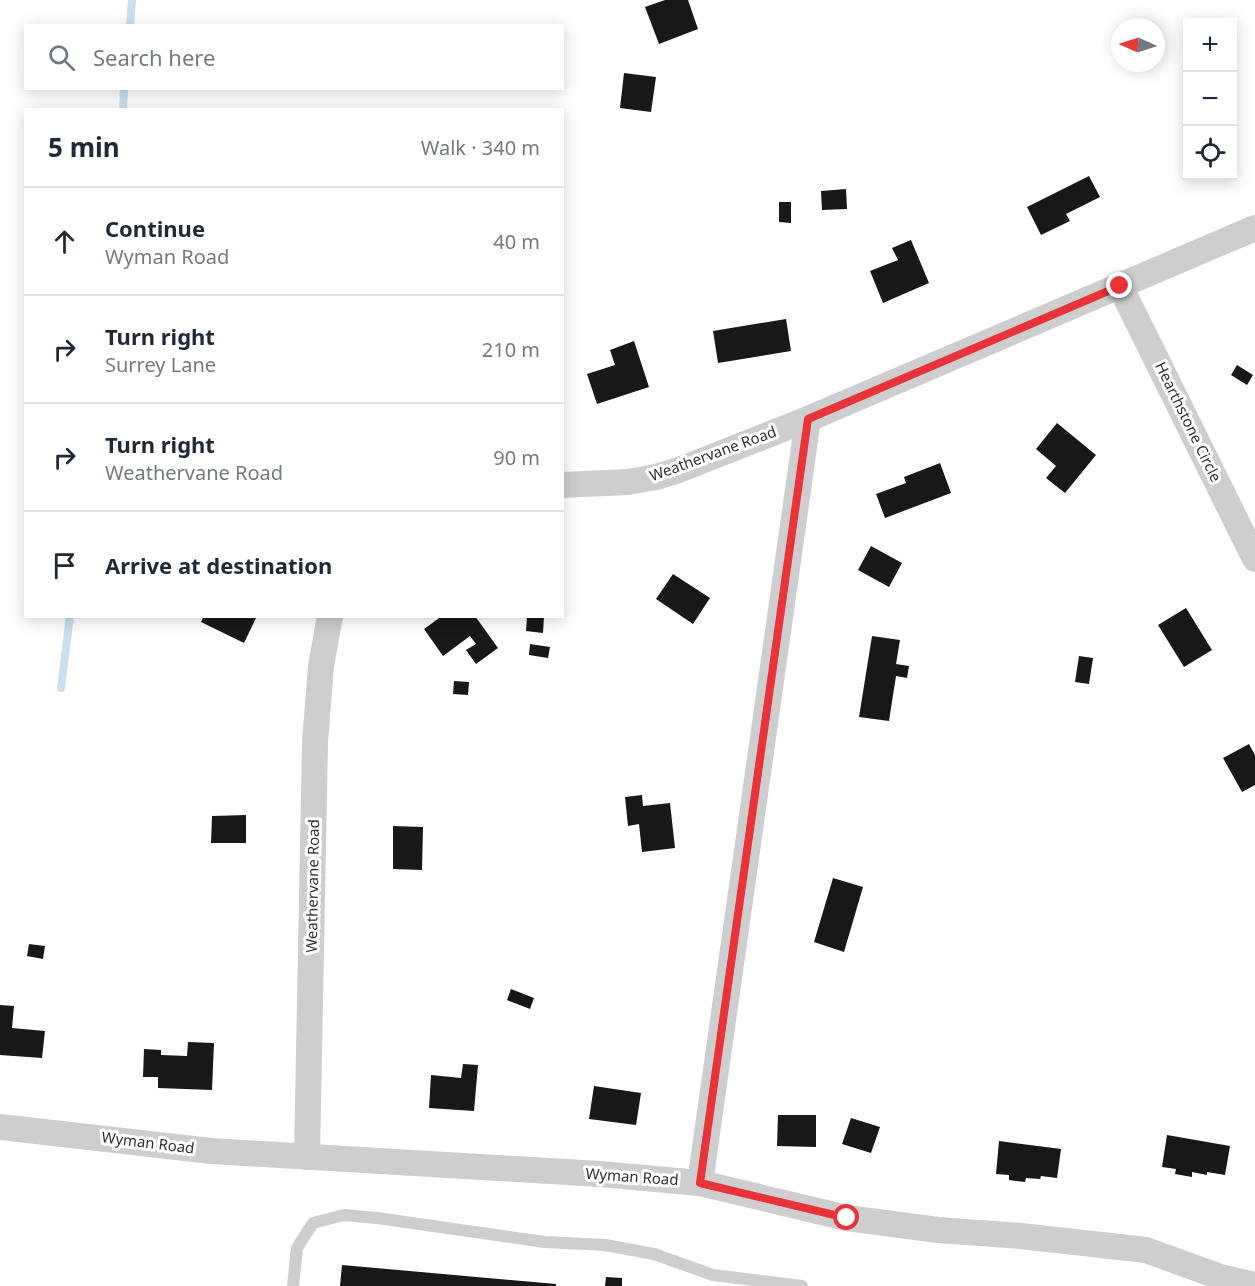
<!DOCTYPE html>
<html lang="en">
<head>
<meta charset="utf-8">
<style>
	body { margin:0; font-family:"Noto Sans",sans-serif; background:#f6f6f7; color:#1f2937 }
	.controls { position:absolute; right:18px; top:18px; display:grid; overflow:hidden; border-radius:0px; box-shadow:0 3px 15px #0003 }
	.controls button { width:54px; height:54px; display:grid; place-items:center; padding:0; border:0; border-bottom:2px solid #e0e1e3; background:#fff; color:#1f2937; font:30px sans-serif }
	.compass { position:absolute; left:1111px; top:18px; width:54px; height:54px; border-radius:50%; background:#fff; box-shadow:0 3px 15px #0003; rotate:273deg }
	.stop { position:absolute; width:18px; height:18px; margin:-14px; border:4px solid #e83339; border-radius:50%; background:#fff }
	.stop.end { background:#e83339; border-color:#fff; box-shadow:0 2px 6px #0008 }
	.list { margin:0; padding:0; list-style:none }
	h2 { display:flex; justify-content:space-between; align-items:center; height:78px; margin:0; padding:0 24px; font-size:26px }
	h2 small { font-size:20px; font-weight:400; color:#747a83 }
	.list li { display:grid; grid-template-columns:39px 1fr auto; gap:18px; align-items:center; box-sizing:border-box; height:108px; padding:0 24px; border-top:2px solid #e0e1e3 }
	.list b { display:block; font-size:22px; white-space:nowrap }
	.list p { margin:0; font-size:20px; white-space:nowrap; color:#747a83 }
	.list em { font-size:20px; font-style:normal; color:#747a83 }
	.icon { flex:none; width:33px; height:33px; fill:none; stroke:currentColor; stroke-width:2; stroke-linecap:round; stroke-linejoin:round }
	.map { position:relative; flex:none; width:1255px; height:1286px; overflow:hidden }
	.search { position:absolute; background:#fff; box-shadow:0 3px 15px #0003; left:24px; top:24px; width:540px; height:66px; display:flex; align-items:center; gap:15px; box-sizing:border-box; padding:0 21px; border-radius:0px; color:#747a83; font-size:22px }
	.panel { position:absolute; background:#fff; box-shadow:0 3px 15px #0003; left:24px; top:108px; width:540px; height:510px; border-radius:0px }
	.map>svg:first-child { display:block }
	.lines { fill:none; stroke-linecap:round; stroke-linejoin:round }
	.stream { stroke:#cbdfed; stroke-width:8 }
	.building { fill:#181818 }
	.lane { stroke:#cecece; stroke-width:12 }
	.street { stroke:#cecece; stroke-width:26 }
	.route { stroke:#e83339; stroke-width:8 }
	.labels { text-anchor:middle; stroke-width:6; stroke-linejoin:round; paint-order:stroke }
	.street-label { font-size:15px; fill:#313131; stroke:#fff }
</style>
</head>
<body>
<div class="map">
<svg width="1255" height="1286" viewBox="0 0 1255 1286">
	<rect width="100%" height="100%" fill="#fff"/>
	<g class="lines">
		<g class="stream">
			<path d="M 130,26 L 132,0"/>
			<path d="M 123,110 L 124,88"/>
			<path d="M 61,688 L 70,616"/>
		</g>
	</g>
	<g class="building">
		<path d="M 665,0 L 688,0 L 698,29 L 659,44 L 645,7 Z"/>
		<path d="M 624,73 L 656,77 L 651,112 L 620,108 Z"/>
		<path d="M 1188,147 L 1188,162 L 1187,162 L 1183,148 Z"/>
		<path d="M 1089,176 L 1100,197 L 1066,214 L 1070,221 L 1041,235 L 1027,207 Z"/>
		<path d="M 1190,176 L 1207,176 L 1192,180 Z"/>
		<path d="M 846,189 L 847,209 L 822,210 L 821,191 Z"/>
		<path d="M 779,202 L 791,202 L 791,223 L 779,222 Z"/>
		<path d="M 911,240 L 929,283 L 883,303 L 870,271 L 898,260 L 892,248 Z"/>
		<path d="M 786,319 L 791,351 L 718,363 L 713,331 Z"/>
		<path d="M 634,341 L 649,387 L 597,404 L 587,374 L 615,365 L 610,350 Z"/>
		<path d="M 1237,365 L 1253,375 L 1247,385 L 1231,375 Z"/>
		<path d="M 1057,423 L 1096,455 L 1065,493 L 1046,478 L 1056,466 L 1036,449 Z"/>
		<path d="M 940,463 L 951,493 L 885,518 L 876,494 L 906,483 L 904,477 Z"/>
		<path d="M 871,546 L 902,563 L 889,587 L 858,570 Z"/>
		<path d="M 673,574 L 710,598 L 693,624 L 656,599 Z"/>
		<path d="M 1186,608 L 1212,650 L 1184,667 L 1158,625 Z"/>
		<path d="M 204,616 L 257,616 L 244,643 L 201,622 Z"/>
		<path d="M 442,616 L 475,616 L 498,648 L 476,664 L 466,650 L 476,644 L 470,636 L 443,656 L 424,629 Z"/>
		<path d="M 527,616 L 544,616 L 543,633 L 526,631 Z"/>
		<path d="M 872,636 L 900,640 L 896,664 L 909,666 L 907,678 L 896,676 L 889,721 L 859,717 Z"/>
		<path d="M 530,644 L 550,647 L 548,658 L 529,655 Z"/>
		<path d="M 1079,656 L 1093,658 L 1089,684 L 1075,682 Z"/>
		<path d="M 454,681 L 469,682 L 468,695 L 453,694 Z"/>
		<path d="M 1249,744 L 1255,755 L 1255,785 L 1242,792 L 1223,758 Z"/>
		<path d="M 642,795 L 643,806 L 670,803 L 675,848 L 642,852 L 639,824 L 628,826 L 625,797 Z"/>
		<path d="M 246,815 L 246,843 L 211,843 L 212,816 Z"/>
		<path d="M 393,826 L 423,827 L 422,870 L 393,869 Z"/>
		<path d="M 833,878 L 863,887 L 844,952 L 814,942 Z"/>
		<path d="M 29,944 L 45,946 L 43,959 L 27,956 Z"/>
		<path d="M 511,989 L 534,998 L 530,1009 L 507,1000 Z"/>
		<path d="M 0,1005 L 14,1006 L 12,1028 L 45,1031 L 42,1058 L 0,1055 Z"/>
		<path d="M 188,1042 L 214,1043 L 212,1090 L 158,1088 L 158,1077 L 143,1077 L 144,1049 L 161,1050 L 161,1055 L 187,1056 Z"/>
		<path d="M 463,1064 L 478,1065 L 474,1111 L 429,1108 L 431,1075 L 461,1078 Z"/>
		<path d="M 594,1086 L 641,1093 L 636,1125 L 589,1119 Z"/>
		<path d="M 778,1115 L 816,1115 L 816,1147 L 777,1146 Z"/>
		<path d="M 851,1118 L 880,1127 L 871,1153 L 842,1144 Z"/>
		<path d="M 1167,1135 L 1230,1146 L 1225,1175 L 1207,1172 L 1207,1175 L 1192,1172 L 1192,1177 L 1175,1174 L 1176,1169 L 1162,1167 Z"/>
		<path d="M 999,1141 L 1061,1149 L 1057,1178 L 1041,1176 L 1040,1179 L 1026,1178 L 1025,1182 L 1009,1180 L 1009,1175 L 996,1174 Z"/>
		<path d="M 342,1265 L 556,1284 L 556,1286 L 340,1286 Z"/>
		<path d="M 606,1277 L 622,1278 L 622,1286 L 605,1286 Z"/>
	</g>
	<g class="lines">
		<path class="lane" d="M 293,1286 L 297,1248 L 313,1223 L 344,1215 L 377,1218 L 545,1242 L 605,1245 L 654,1254 L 713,1275 L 802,1286"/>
		<g class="street">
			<path d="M 1120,286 L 1255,559"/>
			<path d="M 562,485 L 628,482 L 656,477 L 679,470 L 808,419 L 1255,228"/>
			<path d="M 0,1127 L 211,1151 L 600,1174 L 700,1183 L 847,1218 L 938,1230 L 1021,1236 L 1146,1250 L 1220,1277 L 1255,1285"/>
			<path d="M 307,1157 L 315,742 L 321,666 L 330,616"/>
			<path d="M 700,1183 L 808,419"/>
		</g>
	</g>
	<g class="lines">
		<path class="route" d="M 847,1218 L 700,1183 L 808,419 L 1120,286"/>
	</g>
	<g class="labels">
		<g class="street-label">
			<text transform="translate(1188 422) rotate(64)" y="5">Hearthstone Circle</text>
			<text transform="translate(713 454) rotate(-20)" y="5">Weathervane Road</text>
			<text transform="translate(313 886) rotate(-89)" y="5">Weathervane Road</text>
			<text transform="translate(148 1143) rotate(7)" y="5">Wyman Road</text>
			<text transform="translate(632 1177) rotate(4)" y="5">Wyman Road</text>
		</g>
	</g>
</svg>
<div class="controls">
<button>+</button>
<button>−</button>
<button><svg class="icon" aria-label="locate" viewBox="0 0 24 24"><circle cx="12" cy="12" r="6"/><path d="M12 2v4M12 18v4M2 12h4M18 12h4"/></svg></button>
</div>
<svg class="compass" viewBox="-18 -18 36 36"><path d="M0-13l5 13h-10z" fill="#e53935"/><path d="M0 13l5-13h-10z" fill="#747a83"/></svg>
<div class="stop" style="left:847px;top:1218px"></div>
<div class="stop end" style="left:1120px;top:286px"></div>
<div class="search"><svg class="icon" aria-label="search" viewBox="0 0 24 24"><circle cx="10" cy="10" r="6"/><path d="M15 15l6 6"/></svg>Search here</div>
<section class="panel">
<h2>5 min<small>Walk · 340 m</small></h2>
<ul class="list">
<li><svg class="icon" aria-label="ahead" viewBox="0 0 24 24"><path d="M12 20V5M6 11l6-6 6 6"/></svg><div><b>Continue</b><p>Wyman Road</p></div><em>40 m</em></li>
<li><svg class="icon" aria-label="right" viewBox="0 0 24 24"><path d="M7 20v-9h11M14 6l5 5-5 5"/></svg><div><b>Turn right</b><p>Surrey Lane</p></div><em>210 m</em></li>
<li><svg class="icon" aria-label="right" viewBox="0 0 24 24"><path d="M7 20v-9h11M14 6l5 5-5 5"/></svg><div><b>Turn right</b><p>Weathervane Road</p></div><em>90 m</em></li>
<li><svg class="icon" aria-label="arrive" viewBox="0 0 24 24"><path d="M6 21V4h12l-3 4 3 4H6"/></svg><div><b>Arrive at destination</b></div></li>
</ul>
</section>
</div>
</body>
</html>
